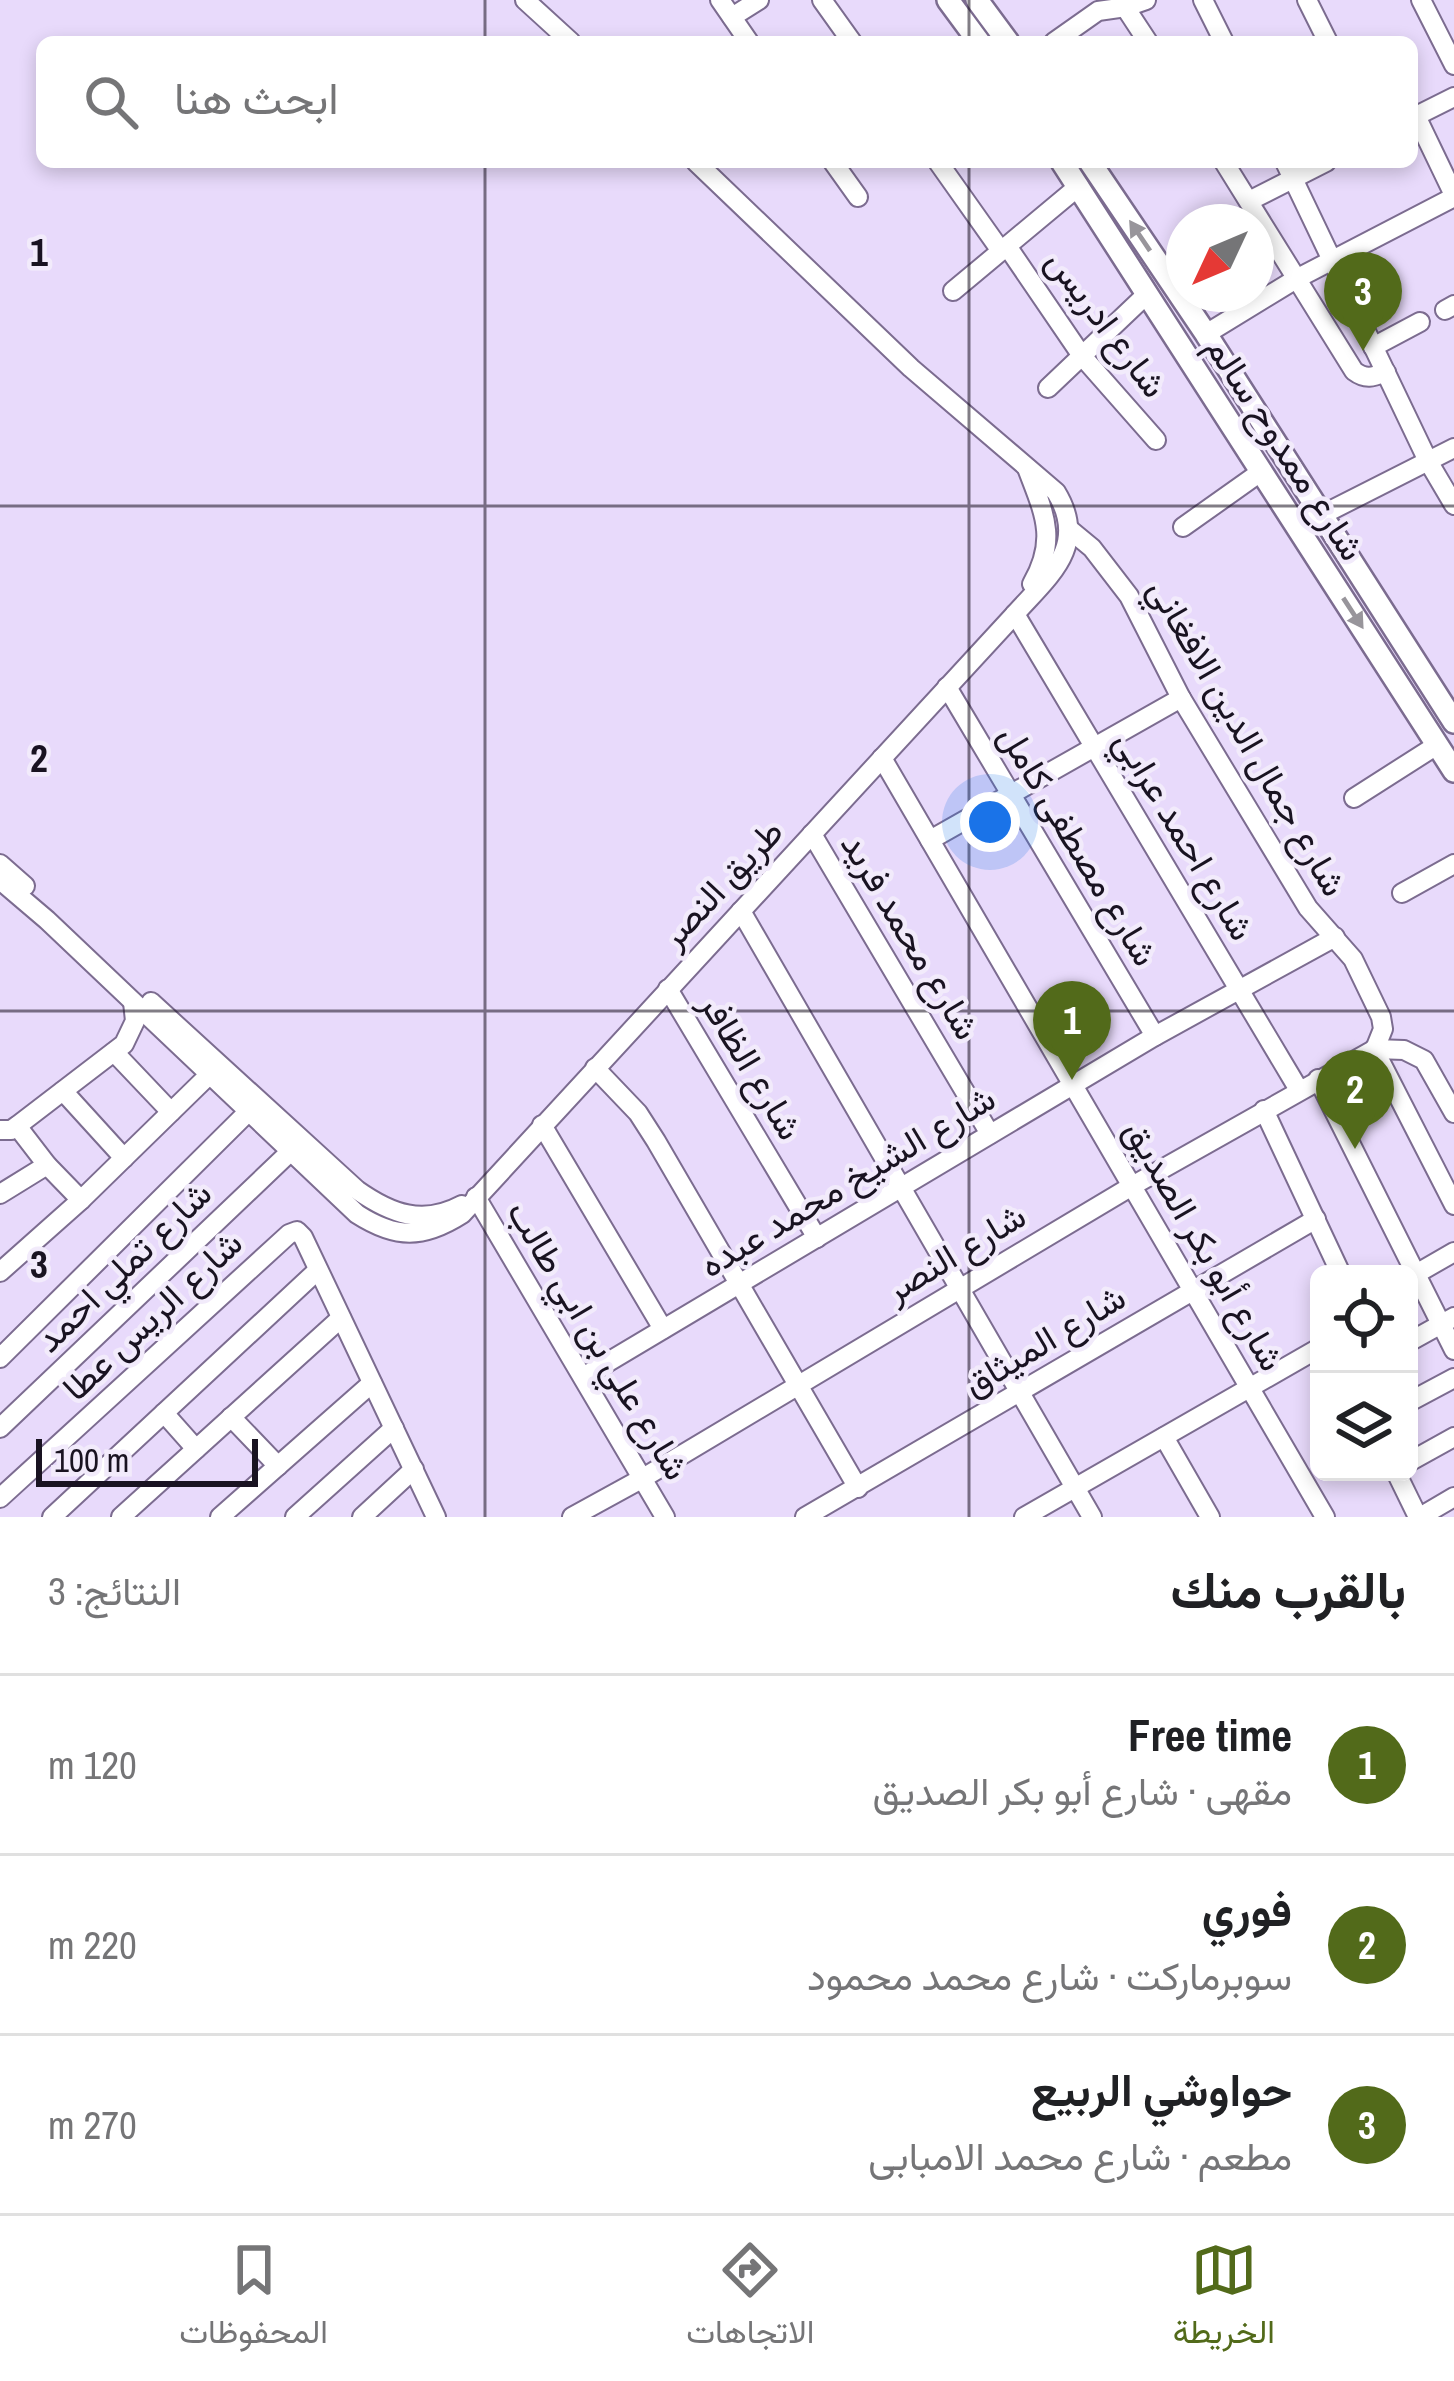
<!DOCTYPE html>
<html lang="ar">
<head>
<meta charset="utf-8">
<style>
	body { margin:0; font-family:"Archivo Narrow",Vazirmatn,sans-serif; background:#f2f2f2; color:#202124; direction:rtl }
	.controls { position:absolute; right:36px; bottom:36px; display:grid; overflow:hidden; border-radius:18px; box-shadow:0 6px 18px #0003 }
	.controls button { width:108px; height:108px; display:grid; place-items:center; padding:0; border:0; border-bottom:3px solid #e0e0e0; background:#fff; color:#202124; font:60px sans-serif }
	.compass { position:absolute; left:1166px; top:204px; width:108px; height:108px; border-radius:50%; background:#fff; box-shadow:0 6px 18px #0003; rotate:226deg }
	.scale { position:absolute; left:36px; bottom:30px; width:222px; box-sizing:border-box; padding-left:12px; border:6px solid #191321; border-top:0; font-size:33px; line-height:42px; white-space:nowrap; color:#191321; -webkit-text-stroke:9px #f2ebfb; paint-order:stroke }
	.you { position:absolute; left:990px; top:822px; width:42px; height:42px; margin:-30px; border:9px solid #fff; border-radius:50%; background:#1a73e8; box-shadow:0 0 0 18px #1a73e833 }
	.badge { display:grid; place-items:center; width:78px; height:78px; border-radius:50%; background:#526a1a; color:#fff; font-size:39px; font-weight:700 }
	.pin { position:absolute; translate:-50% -99px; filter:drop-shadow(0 3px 6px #0008) }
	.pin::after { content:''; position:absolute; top:63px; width:42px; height:36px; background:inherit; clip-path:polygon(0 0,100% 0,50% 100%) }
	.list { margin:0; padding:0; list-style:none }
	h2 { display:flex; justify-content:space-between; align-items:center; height:156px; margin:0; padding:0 48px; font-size:51px }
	h2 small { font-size:39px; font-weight:400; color:#757577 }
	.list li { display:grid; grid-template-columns:78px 1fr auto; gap:36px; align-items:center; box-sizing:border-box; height:180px; padding:0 48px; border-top:3px solid #e0e0e0 }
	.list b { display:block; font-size:45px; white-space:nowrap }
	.list p { margin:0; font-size:39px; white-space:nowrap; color:#757577 }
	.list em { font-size:39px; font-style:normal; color:#757577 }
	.icon { flex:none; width:66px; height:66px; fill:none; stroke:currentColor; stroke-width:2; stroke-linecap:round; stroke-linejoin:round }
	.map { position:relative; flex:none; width:1454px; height:1517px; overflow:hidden; direction:ltr }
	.search { position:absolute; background:#fff; box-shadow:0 6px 18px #0003; left:36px; right:36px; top:36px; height:132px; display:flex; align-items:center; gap:30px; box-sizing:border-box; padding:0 42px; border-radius:18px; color:#757577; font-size:45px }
	.sheet { height:696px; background:#fff }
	nav { display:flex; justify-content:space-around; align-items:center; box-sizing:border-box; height:168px; border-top:3px solid #e0e0e0; background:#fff; font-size:33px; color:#757577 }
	nav a { display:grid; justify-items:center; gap:6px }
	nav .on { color:#526a1a }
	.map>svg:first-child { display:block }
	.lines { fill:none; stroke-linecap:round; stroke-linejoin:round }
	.minor-casing { stroke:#7c6c90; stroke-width:22 }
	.major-casing { stroke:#7c6c90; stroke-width:26 }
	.minor { stroke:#fff; stroke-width:18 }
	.major { stroke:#fff; stroke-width:21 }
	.oneway { fill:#98959b }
	.grid { fill:none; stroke:#191321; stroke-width:3; stroke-opacity:0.55 }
	.labels { text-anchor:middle; stroke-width:9; stroke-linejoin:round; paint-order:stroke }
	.street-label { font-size:36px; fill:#191321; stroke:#f2ebfb }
	.grid-label { font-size:39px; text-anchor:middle; font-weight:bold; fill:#191321; stroke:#f2ebfb; stroke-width:9; stroke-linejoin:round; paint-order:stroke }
</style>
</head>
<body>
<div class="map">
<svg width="1454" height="1517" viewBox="0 0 1454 1517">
	<rect width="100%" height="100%" fill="#e8dafb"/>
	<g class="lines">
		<g class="minor-casing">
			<g id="minor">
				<path d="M 525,0 L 571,42"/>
				<path d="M 720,0 L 749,42"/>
				<path d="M 822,0 L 852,42"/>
				<path d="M 1203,0 L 1224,42"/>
				<path d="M 1307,0 L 1328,42"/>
				<path d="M 1421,0 L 1454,65"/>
				<path d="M 1121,1 L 1148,42"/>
				<path d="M 732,17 L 759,0"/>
				<path d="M 1054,42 L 1098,11 L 1126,7 L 1146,0"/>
				<path d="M 1416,116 L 1454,195"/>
				<path d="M 1412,118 L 1454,97"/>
				<path d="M 833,162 L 858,197"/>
				<path d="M 938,162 L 1001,251"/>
				<path d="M 1224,162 L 1354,371 C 1366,380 1373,377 1386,372"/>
				<path d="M 1285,162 L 1428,461 L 1454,505"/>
				<path d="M 1249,201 L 1326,162"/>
				<path d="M 1007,246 L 1082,356 L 1156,440"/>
				<path d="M 953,291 L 1079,186"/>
				<path d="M 1445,310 L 1454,305"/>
				<path d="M 1206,334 L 1296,279 L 1454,197"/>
				<path d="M 1373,347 L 1420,322"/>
				<path d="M 1048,388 L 1147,294"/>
				<path d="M 1027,468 C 1044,513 1058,539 1032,584"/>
				<path d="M 1183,527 L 1262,471"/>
				<path d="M 1298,527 L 1454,448"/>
				<path d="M 1069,529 L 1092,548 L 1129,596 L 1181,698 L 1308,908 L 1353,959 L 1381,1017 L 1383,1029 L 1375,1049"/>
				<path d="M 1015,614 L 1299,1090"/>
				<path d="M 947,687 L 1155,1036"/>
				<path d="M 882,758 L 1325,1517"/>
				<path d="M 1354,798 L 1437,745"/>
				<path d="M 812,834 L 990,1134"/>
				<path d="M 930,840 L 1181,698"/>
				<path d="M 0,864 L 25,886"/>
				<path d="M 0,880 L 47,920 L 357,1214 C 396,1239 423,1239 462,1214 L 1015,614 C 1049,576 1089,546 1056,492 L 911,368 L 696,162"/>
				<path d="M 1402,893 L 1454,864"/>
				<path d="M 741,911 L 1092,1517"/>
				<path d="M 668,989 L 817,1238"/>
				<path d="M 151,1002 L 357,1190 C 391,1214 423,1226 462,1205"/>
				<path d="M 1374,1049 L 1454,1205"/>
				<path d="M 1375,1049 L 1404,1050 L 1424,1060 L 1454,1113"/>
				<path d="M 114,1052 L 171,1112"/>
				<path d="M 595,1068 L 638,1113 L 656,1141 L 858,1488"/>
				<path d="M 1318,1079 L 1454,1350"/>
				<path d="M 63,1091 L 124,1158"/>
				<path d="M 1264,1110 L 1341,1274"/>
				<path d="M 542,1125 L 663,1329"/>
				<path d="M 17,1126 L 47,1165 L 81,1200"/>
				<path d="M 0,1130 L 11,1130 L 17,1126 L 124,1044 L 135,1021 L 133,1002"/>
				<path d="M 0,1194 L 47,1165"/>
				<path d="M 476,1197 L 665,1517"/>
				<path d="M 0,1272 L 81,1200 L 210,1074"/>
				<path d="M 1409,1278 L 1454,1252"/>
				<path d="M 1409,1342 L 1454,1317"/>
				<path d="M 0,1358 L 249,1111"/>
				<path d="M 583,1377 L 1155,1036 L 1335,937"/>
				<path d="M 1409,1402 L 1454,1378"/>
				<path d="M 164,1413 L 196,1449"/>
				<path d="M 231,1417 L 278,1466"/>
				<path d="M 0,1428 L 291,1151"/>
				<path d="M 1164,1437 L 1210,1517"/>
				<path d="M 1409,1462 L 1454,1437"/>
				<path d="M 1396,1472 L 1418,1517"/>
				<path d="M 0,1498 L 289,1234 L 297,1231 L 303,1237 L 436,1517"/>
				<path d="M 52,1517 L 318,1270"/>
				<path d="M 121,1517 L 341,1318"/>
				<path d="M 220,1517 L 372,1383"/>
				<path d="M 295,1517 L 394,1428"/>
				<path d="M 362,1517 L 414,1469"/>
				<path d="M 572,1517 L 643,1478 L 1132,1186 L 1375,1049"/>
				<path d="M 805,1517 L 1316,1219"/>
				<path d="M 1024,1517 L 1319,1348"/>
				<path d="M 1420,1517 L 1454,1497"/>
			</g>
		</g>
		<g class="major-casing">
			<g id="major">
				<path d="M 948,0 L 979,42"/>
				<path d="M 977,0 L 1008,42"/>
				<path d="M 1062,162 L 1454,771"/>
				<path d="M 1090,162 L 1206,334 L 1454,722"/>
			</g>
		</g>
		<use href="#minor" class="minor"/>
		<use href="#major" class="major"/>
	</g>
	<defs><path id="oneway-solid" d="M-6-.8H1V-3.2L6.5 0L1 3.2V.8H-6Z" transform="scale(3)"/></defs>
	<g class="oneway">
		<use href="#oneway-solid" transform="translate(1140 236) rotate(-124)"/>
		<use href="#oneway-solid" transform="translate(1353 613) rotate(57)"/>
	</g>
	<path class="grid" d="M 485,0 L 485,42M 969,0 L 969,42M 485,162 L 485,1517M 969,162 L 969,1517M 0,506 L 1454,506M 0,1011 L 1454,1011"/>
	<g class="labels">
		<g class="street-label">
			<text transform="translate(1107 323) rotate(53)" y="13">شارع ادريس</text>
			<text transform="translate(1286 448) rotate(57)" y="13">شارع ممدوح سالم</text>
			<text transform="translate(1248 737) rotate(60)" y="13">شارع جمال الدين الافغاني</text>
			<text transform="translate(1185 835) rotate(59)" y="13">شارع احمد عرابي</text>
			<text transform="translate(1079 845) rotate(59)" y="13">شارع مصطفى كامل</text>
			<text transform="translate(721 883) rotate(-47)" y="13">طريق النصر</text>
			<text transform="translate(911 936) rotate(59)" y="13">شارع محمد فريد</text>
			<text transform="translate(752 1066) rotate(59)" y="13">شارع الظافر</text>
			<text transform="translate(847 1181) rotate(-31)" y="13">شارع الشيخ محمد عبده</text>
			<text transform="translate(1205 1245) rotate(60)" y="13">شارع أبو بكر الصديق</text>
			<text transform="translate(955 1252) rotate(-31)" y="13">شارع النصر</text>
			<text transform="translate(123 1266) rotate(-44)" y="13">شارع تملي احمد</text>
			<text transform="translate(152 1315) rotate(-43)" y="13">شارع الريس عطا</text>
			<text transform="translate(599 1340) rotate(59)" y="13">شارع علي بن ابي طالب</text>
			<text transform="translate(1044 1340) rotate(-31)" y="13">شارع الميثاق</text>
		</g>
	</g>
	<g class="grid-label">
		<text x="39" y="266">1</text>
		<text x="39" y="772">2</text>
		<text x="39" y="1278">3</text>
	</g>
</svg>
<div class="controls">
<button><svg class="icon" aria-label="locate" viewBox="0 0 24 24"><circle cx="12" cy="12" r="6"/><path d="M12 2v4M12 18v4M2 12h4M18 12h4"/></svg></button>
<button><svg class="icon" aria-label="layers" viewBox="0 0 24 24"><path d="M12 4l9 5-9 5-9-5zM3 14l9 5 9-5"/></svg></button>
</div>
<svg class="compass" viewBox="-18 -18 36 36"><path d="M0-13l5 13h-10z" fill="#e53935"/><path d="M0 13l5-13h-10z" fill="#757577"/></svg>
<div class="scale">100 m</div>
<div class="you"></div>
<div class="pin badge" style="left:1072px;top:1080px">1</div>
<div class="pin badge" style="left:1355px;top:1149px">2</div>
<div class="pin badge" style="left:1363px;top:351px">3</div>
<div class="search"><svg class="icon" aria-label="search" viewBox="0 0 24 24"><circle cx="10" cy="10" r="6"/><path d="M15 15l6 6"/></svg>ابحث هنا</div>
</div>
<section class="sheet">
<h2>بالقرب منك<small>النتائج: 3</small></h2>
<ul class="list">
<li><span class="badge">1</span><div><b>Free time</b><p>مقهى · شارع أبو بكر الصديق</p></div><em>120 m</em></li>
<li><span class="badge">2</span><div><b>فوري</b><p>سوبرماركت · شارع محمد محمود</p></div><em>220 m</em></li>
<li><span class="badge">3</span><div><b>حواوشي الربيع</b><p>مطعم · شارع محمد الامبابى</p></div><em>270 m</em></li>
</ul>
</section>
<nav>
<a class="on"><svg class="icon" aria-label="map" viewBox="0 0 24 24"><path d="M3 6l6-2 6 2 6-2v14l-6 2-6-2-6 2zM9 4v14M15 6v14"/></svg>الخريطة</a>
<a><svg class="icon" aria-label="directions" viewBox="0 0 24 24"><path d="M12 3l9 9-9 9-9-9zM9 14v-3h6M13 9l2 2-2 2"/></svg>الاتجاهات</a>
<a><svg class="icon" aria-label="saved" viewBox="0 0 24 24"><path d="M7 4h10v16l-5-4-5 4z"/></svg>المحفوظات</a>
</nav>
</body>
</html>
